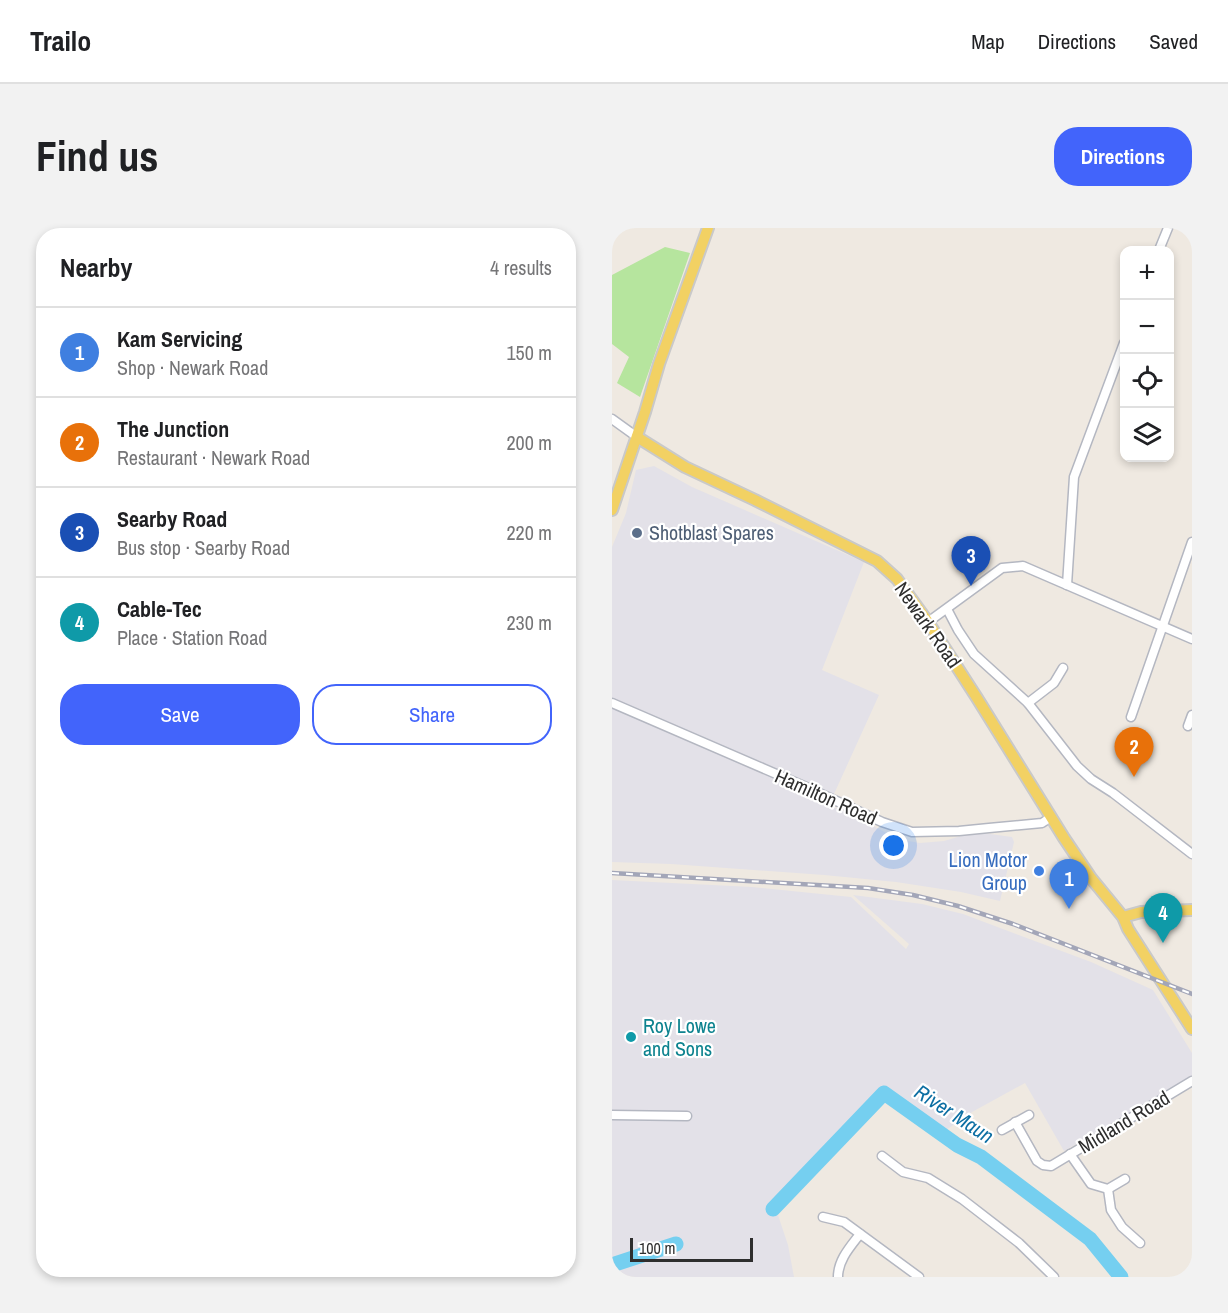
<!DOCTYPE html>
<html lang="en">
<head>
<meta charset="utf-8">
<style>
	body { margin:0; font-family:"Archivo Narrow",sans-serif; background:#f2f2f2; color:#202124 }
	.controls { position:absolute; right:18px; top:18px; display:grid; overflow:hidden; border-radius:12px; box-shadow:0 3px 9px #0003 }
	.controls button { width:54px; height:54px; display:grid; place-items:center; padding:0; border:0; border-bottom:2px solid #e0e0e0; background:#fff; color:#202124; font:30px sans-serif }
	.scale { position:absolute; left:18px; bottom:15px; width:123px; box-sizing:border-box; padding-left:6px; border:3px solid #2e2e2e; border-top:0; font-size:16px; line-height:21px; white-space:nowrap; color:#2e2e2e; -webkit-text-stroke:4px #fff; paint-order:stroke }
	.you { position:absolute; left:282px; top:618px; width:21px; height:21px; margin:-15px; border:4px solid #fff; border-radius:50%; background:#1a73e8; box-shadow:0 0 0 9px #1a73e833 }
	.badge { display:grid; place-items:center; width:39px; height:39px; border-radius:50%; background:#4264fb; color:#fff; font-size:20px; font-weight:700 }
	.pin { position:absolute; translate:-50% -50px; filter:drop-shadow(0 2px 3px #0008) }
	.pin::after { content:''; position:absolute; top:32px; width:21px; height:18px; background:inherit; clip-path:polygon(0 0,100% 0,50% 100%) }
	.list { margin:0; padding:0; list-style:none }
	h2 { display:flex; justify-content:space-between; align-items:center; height:78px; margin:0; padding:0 24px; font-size:26px }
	h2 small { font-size:20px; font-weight:400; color:#757577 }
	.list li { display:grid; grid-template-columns:39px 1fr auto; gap:18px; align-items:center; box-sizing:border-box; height:90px; padding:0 24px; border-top:2px solid #e0e0e0 }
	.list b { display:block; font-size:22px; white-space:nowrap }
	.list p { margin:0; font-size:20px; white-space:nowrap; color:#757577 }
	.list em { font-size:20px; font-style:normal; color:#757577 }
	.actions { display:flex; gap:12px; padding:18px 24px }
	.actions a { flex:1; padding:14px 0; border:2px solid #4264fb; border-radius:24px; text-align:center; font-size:21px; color:#4264fb }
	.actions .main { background:#4264fb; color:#fff }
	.icon { flex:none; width:33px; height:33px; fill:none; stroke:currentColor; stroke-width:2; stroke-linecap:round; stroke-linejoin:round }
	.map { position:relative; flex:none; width:580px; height:1049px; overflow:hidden; border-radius:24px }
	header { display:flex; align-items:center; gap:36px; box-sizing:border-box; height:84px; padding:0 30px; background:#fff; border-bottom:2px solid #e0e0e0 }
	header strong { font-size:28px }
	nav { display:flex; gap:33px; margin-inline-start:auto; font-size:21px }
	.intro { display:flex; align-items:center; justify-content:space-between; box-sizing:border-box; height:144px; padding:0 36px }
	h1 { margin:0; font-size:42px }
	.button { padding:15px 27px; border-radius:24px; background:#4264fb; color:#fff; font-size:21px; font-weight:700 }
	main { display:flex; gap:36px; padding:0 36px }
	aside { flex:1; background:#fff; border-radius:24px; box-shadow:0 3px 9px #0003 }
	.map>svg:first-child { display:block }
	.industrial { fill:#e3e1e8 }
	.green { fill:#b6e59e }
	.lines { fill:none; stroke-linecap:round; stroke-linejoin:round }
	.river { stroke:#75cff0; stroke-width:15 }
	.minor-casing { stroke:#b4b7c1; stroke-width:11 }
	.major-casing { stroke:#c9c9c9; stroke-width:14 }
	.minor { stroke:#fff; stroke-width:8 }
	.major { stroke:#f2d163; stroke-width:10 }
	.rail-casing { stroke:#a3a6b8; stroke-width:4.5 }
	.rail { stroke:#fff; stroke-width:2; stroke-dasharray:7; stroke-linecap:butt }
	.service-dot { fill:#5c6f8a; stroke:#fff; stroke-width:2 }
	.shop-dot { fill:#3f7fe0; stroke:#fff; stroke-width:2 }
	.culture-dot { fill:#0f9aa8; stroke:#fff; stroke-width:2 }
	.labels { text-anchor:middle; stroke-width:4.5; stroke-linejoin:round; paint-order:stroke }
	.service-label { font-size:20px; fill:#4e5e75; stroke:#fff; text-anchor:start }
	.street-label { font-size:20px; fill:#2e2e2e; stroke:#fff }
	.shop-label { font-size:20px; fill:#366cbe; stroke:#fff; text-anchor:end }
	.culture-label { font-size:20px; fill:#0d838f; stroke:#fff; text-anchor:start }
	.water-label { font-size:21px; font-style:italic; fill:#0d6fa3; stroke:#fff }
</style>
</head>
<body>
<header>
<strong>Trailo</strong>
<nav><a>Map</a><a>Directions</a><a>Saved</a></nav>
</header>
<div class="intro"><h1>Find us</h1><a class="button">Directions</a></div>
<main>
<aside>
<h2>Nearby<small>4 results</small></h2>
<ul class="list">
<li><span class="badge" style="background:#3f7fe0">1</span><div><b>Kam Servicing</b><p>Shop · Newark Road</p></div><em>150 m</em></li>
<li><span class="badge" style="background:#e8710a">2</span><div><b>The Junction</b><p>Restaurant · Newark Road</p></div><em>200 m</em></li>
<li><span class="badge" style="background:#1a4fb4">3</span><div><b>Searby Road</b><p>Bus stop · Searby Road</p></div><em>220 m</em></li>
<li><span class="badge" style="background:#0f9aa8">4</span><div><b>Cable-Tec</b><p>Place · Station Road</p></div><em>230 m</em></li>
</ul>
<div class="actions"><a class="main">Save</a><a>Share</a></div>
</aside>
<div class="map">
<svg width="580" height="1049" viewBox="0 0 580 1049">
	<rect width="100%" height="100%" fill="#efe9e1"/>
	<g class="industrial">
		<path d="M 42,238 L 80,259 L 252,334 L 210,442 L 267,467 L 222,566 L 219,578 L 243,588 L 278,607 L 296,613 L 308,615 L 332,613 L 363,604 L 400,609 L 402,614 L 388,673 L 349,664 L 284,654 L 212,647 L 59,636 L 0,634 L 0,319 L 14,285 L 24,242 Z"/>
		<path d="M 0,652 L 140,659 L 239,669 L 294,721 L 297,716 L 241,667 L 310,676 L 351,686 L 479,734 L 541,762 L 580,825 L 580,848 L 452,923 L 413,855 L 360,884 L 331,904 L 269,859 L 164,981 L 176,1017 L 182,1049 L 0,1049 Z"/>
	</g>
	<path class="green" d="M 53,19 L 78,25 L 28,169 L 5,155 L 17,129 L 0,116 L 0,47 Z"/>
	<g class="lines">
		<g class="river">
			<path d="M 161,981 L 272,865 L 345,917 L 369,929 L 478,1011 L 509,1049"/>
			<path d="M 0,1037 L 64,1016"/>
		</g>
		<g class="minor-casing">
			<g id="minor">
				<path d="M 547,22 L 556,0"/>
				<path d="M 0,191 L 25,209"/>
				<path d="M 455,357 L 462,249 L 512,115"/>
				<path d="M 335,381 L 346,402 L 362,426 L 416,475 L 465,538 L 479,551 L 501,565 L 580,626"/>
				<path d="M 316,394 L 390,340 L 411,338 L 580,411"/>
				<path d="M 0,475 L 192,558 L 270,594 L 300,604 L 347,603 L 377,600 L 430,595 L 439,589"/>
				<path d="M 416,475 L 442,455 L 451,440"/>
				<path d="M 519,489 L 580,314"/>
				<path d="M 576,498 L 580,487"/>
				<path d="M 0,887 L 75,888"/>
				<path d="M 403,894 L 425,933 L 431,937 L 439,938 L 580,853"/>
				<path d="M 390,902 L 417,887"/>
				<path d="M 458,926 L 479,956 L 496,961 L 513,951"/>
				<path d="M 270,928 L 291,944 L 316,950 L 350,971 L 407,1015 L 442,1049"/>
				<path d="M 496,961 L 499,982 L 510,999 L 528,1015"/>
				<path d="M 211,989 L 232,994 L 307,1049"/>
				<path d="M 226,1049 C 226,1032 238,1019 248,1006"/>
			</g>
		</g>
		<g class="major-casing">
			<g id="major">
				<path d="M 25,209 L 73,239 L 143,272 L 265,333 L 285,351 L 316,394 L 365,470 L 452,610 L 479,650 L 511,689 L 516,701 L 580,801"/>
				<path d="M 0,282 L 33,184 L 47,136 L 96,0"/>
				<path d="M 511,689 L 529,684 L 580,682"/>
			</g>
		</g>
		<use href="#minor" class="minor"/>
		<use href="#major" class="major"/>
		<g class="rail-casing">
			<path id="rail" d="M 0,645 L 256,660 L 301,667 L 346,678 L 401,696 L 580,766"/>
		</g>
		<use href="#rail" class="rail"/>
	</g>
	<circle class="service-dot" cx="25" cy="305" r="6"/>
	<circle class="shop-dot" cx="427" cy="643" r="6"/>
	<circle class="culture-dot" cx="19" cy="809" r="6"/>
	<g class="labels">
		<g class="service-label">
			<text x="37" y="312">Shotblast Spares</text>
		</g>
		<g class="street-label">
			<text transform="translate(316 397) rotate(55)" y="7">Newark Road</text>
			<text transform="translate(214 569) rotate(24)" y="7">Hamilton Road</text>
			<text transform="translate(512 894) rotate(-31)" y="7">Midland Road</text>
		</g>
		<g class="shop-label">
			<text x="415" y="639">Lion Motor<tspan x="415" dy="23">Group</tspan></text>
		</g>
		<g class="culture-label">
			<text x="31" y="805">Roy Lowe<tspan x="31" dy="23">and Sons</tspan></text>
		</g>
		<g class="water-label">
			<text transform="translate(342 886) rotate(33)" y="7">River Maun</text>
		</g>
	</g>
</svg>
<div class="controls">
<button>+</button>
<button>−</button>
<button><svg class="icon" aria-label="locate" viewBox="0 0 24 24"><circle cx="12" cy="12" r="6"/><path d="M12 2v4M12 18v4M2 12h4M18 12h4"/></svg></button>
<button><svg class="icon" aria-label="layers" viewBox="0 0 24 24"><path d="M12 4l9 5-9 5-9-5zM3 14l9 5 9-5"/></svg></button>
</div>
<div class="scale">100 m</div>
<div class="you"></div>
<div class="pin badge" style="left:457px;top:681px;background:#3f7fe0">1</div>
<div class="pin badge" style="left:522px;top:549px;background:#e8710a">2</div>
<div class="pin badge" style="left:359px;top:358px;background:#1a4fb4">3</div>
<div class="pin badge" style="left:551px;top:715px;background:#0f9aa8">4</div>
</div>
</main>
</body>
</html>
